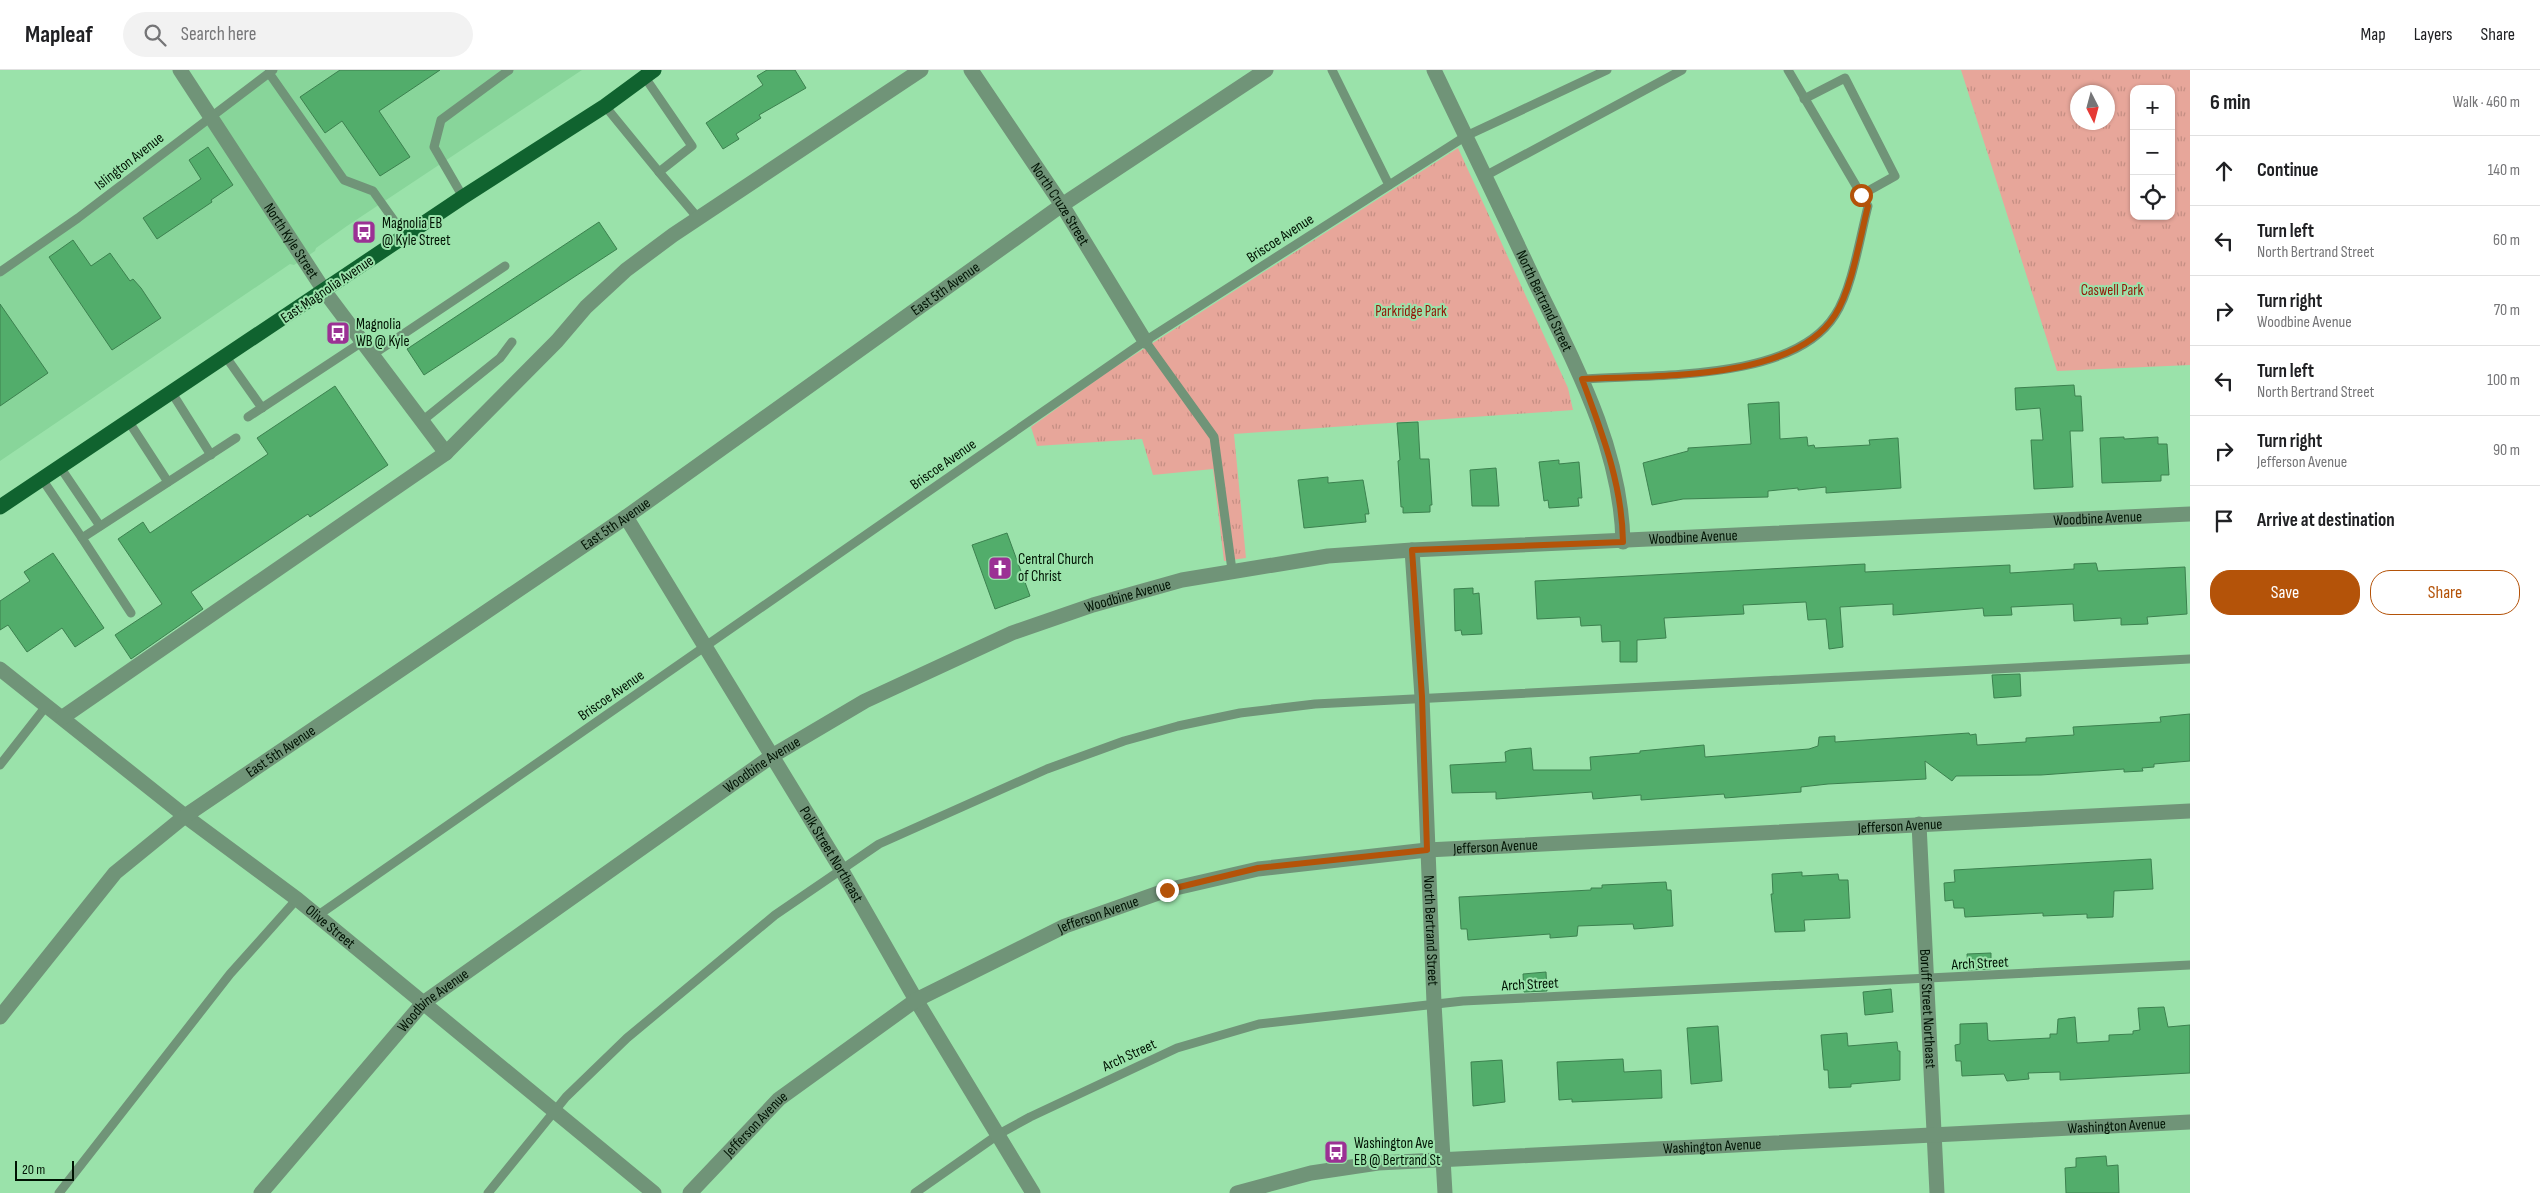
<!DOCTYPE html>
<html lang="en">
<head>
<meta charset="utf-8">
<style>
	body { margin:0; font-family:"Sofia Sans Condensed",sans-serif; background:#f2f2f2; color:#202124 }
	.controls { position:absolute; right:15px; top:15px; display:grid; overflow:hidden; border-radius:10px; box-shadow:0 1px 4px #0004 }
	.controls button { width:45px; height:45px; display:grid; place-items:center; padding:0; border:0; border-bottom:1px solid #e0e0e0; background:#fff; color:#202124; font:25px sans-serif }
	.compass { position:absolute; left:2070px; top:15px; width:45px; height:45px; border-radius:50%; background:#fff; box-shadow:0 1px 4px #0004; rotate:174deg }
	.scale { position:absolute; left:15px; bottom:12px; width:59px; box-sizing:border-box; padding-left:5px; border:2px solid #001303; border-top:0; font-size:14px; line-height:18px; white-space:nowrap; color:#001303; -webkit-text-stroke:4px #9ae2aa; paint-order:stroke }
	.stop { position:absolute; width:15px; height:15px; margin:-11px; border:4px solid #b45309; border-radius:50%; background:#fff }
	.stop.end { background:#b45309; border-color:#fff; box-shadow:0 1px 5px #0008 }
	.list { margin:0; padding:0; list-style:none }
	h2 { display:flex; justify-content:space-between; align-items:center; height:65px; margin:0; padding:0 20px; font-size:21px }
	h2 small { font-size:16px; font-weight:400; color:#757577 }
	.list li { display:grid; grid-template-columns:32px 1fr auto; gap:15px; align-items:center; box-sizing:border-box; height:70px; padding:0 20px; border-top:1px solid #e0e0e0 }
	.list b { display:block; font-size:19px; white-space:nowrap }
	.list p { margin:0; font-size:16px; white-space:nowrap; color:#757577 }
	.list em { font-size:16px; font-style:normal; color:#757577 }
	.actions { display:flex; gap:10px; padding:15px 20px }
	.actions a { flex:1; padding:11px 0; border:1px solid #b45309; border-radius:20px; text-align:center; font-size:18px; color:#b45309 }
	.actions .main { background:#b45309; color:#fff }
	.icon { flex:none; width:28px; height:28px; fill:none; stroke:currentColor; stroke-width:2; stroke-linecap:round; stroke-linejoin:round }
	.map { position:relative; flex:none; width:2190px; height:1123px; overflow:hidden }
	header { display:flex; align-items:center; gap:30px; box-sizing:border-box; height:70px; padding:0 25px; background:#fff; border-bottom:1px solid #e0e0e0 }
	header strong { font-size:24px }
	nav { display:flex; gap:28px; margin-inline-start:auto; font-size:18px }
	.search { width:350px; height:45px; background:#f2f2f2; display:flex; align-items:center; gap:12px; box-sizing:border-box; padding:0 18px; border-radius:28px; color:#757577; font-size:19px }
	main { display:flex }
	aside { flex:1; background:#fff }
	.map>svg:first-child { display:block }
	.built { fill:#88d59a }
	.park { fill:url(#park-tufts); fill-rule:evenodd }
	.building { fill:#52ad6b; stroke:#3c814f }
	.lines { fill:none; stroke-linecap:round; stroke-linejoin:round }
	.lane { stroke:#709478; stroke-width:9 }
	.street { stroke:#709478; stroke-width:15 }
	.primary { stroke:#10632f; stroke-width:15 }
	.route { stroke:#b45309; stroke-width:6 }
	.labels { text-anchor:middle; stroke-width:4; stroke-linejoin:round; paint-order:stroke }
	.street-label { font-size:15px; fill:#001303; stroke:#9ae2aa }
	.poi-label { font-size:15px; fill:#001303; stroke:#9ae2aa; text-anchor:start }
	.park-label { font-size:15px; fill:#931607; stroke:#9ae2aa }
</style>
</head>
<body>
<header>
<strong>Mapleaf</strong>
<div class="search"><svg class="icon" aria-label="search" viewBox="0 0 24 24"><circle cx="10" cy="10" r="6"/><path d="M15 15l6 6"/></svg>Search here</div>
<nav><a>Map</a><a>Layers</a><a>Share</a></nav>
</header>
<main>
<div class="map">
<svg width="2190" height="1123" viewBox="0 0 2190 1123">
	<defs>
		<pattern id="park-tufts" width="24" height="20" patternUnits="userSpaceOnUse" patternTransform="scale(1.25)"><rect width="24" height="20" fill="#e7a69a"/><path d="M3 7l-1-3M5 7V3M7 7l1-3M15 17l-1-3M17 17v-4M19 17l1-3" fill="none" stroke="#c48e83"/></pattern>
	</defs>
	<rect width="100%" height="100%" fill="#9ae2aa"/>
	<path class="built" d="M 273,0 L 582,0 L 347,156 L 316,178 L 315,181 L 294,195 L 290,194 L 0,391 L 0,202 Z"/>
	<g class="park">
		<path d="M 1961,0 L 2190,0 L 2190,295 L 2057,301 ZM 2134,19 L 2171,19 L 2171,146 L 2134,146 ZM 2078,22 L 2108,22 L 2108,52 L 2078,52 Z"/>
		<path d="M 1458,78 L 1568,318 L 1573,340 L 1234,364 L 1246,488 L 1224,491 L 1213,399 L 1153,405 L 1142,369 L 1037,376 L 1031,357 L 1109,301 Z"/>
	</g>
	<g class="building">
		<path d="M 340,0 L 440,0 L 379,41 L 410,87 L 380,106 L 342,51 L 325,63 L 300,27 Z"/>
		<path d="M 767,0 L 795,0 L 806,18 L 759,45 L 761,48 L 736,64 L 739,69 L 723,79 L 706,53 L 763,15 L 757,6 Z"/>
		<path d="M 208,77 L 233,115 L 211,130 L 212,132 L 157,169 L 143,148 L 201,109 L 189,90 Z"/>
		<path d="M 599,152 L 617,179 L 424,305 L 407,279 Z"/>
		<path d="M 73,170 L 91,196 L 110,183 L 130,211 L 133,209 L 141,218 L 161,248 L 112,280 L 49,187 Z"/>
		<path d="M 0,234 L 48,303 L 0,336 Z"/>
		<path d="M 2074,315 L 2075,326 L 2081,326 L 2083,361 L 2070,361 L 2073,417 L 2034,419 L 2031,370 L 2043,370 L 2040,338 L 2016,340 L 2015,318 Z"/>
		<path d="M 335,316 L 388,395 L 310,447 L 308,444 L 191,522 L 203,539 L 131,589 L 115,565 L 162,534 L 118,469 L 143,452 L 150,463 L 268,384 L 257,368 Z"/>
		<path d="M 1779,332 L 1780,369 L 1807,367 L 1808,376 L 1814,375 L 1815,378 L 1870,375 L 1869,370 L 1898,368 L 1901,418 L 1826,423 L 1826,417 L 1798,420 L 1798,418 L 1768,421 L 1768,427 L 1683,429 L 1652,435 L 1643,393 L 1688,381 L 1688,378 L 1751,374 L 1748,334 Z"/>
		<path d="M 1418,352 L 1420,389 L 1429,389 L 1432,435 L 1430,435 L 1430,442 L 1403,443 L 1403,437 L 1401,437 L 1398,391 L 1400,390 L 1397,353 Z"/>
		<path d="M 2124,367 L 2124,369 L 2158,367 L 2158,374 L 2167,374 L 2169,405 L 2161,405 L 2161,411 L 2102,413 L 2100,368 Z"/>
		<path d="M 1559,390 L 1559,394 L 1579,392 L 1582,428 L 1578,428 L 1579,436 L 1549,438 L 1548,430 L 1544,431 L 1539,392 Z"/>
		<path d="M 1496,398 L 1499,436 L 1472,436 L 1470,400 Z"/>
		<path d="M 1328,407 L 1328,413 L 1363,410 L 1369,444 L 1365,444 L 1366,452 L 1304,458 L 1298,410 Z"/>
		<path d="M 1007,463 L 1030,526 L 995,539 L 972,475 Z"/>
		<path d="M 53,483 L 104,558 L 75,577 L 62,558 L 27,582 L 8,555 L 0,560 L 0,531 L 30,511 L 24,502 Z"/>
		<path d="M 2096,493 L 2098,501 L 2185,497 L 2187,544 L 2147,547 L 2148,554 L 2121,555 L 2121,548 L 2074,551 L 2073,534 L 2011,537 L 2012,545 L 1984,546 L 1983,538 L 1893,545 L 1893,534 L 1840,537 L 1843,577 L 1829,579 L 1826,549 L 1808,550 L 1806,532 L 1743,535 L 1744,544 L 1664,548 L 1666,568 L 1637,570 L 1637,592 L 1620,592 L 1620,571 L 1602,572 L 1601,555 L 1581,556 L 1580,547 L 1537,549 L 1535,511 L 1865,494 L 1865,502 L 2010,495 L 2010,503 L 2074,499 L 2074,494 Z"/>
		<path d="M 1473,518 L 1473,524 L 1479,523 L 1482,564 L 1462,565 L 1461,560 L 1455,561 L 1454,519 Z"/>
		<path d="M 2020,604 L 2021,626 L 1994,628 L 1992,605 Z"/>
		<path d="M 2190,644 L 2190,691 L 2154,694 L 2154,697 L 2142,698 L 2143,701 L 2124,702 L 2124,699 L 2041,705 L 1956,706 L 1952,711 L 1925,691 L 1926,709 L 1828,714 L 1801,717 L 1801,722 L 1725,728 L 1724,724 L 1641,730 L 1641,725 L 1593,729 L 1592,722 L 1496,729 L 1496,722 L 1452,723 L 1450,695 L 1506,692 L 1505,682 L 1510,680 L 1531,678 L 1533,700 L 1591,700 L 1590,687 L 1640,683 L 1640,681 L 1704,675 L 1705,687 L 1809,679 L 1818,676 L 1819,667 L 1835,666 L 1835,672 L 1969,663 L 1970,665 L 1976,664 L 1977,675 L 2026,672 L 2026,668 L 2074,665 L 2073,657 L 2161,652 L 2160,647 Z"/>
		<path d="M 2151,789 L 2153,819 L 2114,821 L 2113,847 L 2087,848 L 2087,844 L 2043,846 L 2043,843 L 1965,847 L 1964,838 L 1954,838 L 1953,830 L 1945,831 L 1944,813 L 1955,812 L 1954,800 Z"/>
		<path d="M 1802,802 L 1802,806 L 1838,804 L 1839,810 L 1848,810 L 1850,848 L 1804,850 L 1805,861 L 1775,862 L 1771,824 L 1773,824 L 1772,804 Z"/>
		<path d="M 1666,812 L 1667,820 L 1671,820 L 1673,856 L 1634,859 L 1633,854 L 1578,856 L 1577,866 L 1550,868 L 1550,864 L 1468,870 L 1467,859 L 1461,859 L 1459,827 L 1591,820 L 1591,818 L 1602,818 L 1602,815 Z"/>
		<path d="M 1991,883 L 1991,899 L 1968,900 L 1967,884 Z"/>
		<path d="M 1546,902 L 1547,921 L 1524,922 L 1523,904 Z"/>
		<path d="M 1891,919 L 1893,942 L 1865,945 L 1863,922 Z"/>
		<path d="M 2164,937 L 2168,957 L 2190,955 L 2190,1003 L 2060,1010 L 2060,1002 L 2028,1003 L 2029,1009 L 2007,1011 L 2004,1004 L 1962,1006 L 1961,991 L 1956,991 L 1955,975 L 1960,974 L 1960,954 L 1987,953 L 1988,970 L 1991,971 L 2050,968 L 2050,964 L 2057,964 L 2058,949 L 2075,947 L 2077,973 L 2109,971 L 2109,965 L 2133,964 L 2133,961 L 2140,960 L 2138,938 Z"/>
		<path d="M 1718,956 L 1722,1011 L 1691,1014 L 1687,958 Z"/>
		<path d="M 1847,963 L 1848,976 L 1897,972 L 1898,981 L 1900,981 L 1900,1010 L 1851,1014 L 1851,1017 L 1829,1018 L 1828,1000 L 1824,1000 L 1821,965 Z"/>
		<path d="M 1623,989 L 1624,1002 L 1661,1000 L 1662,1028 L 1572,1032 L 1572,1029 L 1559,1030 L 1557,992 Z"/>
		<path d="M 1502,990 L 1505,1032 L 1473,1036 L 1471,992 Z"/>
		<path d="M 2106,1086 L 2107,1096 L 2118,1095 L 2119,1123 L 2066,1123 L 2065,1098 L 2076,1097 L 2076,1088 Z"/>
	</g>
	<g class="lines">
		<g class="lane">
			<path d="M 1332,0 L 1389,115"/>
			<path d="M 269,3 L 344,110 L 373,121 L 405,166"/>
			<path d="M 1804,29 L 1845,8 L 1895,106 L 1861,125"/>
			<path d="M 605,36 L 659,102 L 692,76 L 644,6"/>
			<path d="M 659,102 L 698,148"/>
			<path d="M 1485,106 L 1682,0"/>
			<path d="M 463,127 L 434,77 L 441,50 L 509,0"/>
			<path d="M 0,202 L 78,148 L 273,0"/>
			<path d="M 1145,271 L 1214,367 L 1232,500"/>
			<path d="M 372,285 L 505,196"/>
			<path d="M 226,287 L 262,338"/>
			<path d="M 1582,309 C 1652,304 1793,312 1835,245 C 1852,219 1860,167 1868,136 L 1788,0"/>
			<path d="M 172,323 L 211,385"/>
			<path d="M 248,347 L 362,272"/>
			<path d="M 422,351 L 500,288 L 512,272"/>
			<path d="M 129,352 L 168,412"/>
			<path d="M 60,397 L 100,456"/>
			<path d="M 42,409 L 82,468"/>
			<path d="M 131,543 L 82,468 L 236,368"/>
			<path d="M 0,695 L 47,635"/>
			<path d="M 317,846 L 1145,271 L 1466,66 L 1607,0"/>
			<path d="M 59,1123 L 230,904 L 297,829"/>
			<path d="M 488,1123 L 566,1027 L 627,968 L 775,845 L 879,774 L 1047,699 L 1124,671 L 1178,656 L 1240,643 L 1315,634 L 2190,589"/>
			<path d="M 915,1123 L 999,1064 L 1030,1047 L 1177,978 L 1259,954 L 1463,931 L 2190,895"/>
		</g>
		<g class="street">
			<path id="s1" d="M 180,0 L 325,222 L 446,383"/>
			<path id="s2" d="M 971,0 L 1062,135 L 1145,271"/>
			<path id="s3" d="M 1434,0 C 1468,71 1502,141 1535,212 C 1575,294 1621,378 1623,472"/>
			<path id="s4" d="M 626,447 L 841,799 L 916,930 L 1033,1123"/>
			<path id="s5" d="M 1412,480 L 1422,627 L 1434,933 L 1445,1123"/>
			<path id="s6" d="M 0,599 L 185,746 L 297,829 L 654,1123"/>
			<path d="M 63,647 L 446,383 L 557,271 L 586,237 L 626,200 L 673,165 L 921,0"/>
			<path id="s7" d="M 1919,754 L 1937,1123"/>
			<path id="s8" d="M 0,947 L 115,803 L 185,746 L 626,447 L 1062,135 L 1266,0"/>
			<path id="s9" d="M 261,1123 L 423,933 L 772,686 L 865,631 L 1012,563 L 1093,535 L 1182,510 L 1328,486 L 1412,480 L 2190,444"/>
			<path id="s10" d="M 690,1123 L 779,1029 L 916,930 L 1065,856 L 1167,820 L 1258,799 L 1427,780 L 2190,741"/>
			<path id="s11" d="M 1237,1123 L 1311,1103 L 1378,1093 L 2190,1052"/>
		</g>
		<path class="primary" d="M 0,437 L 463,127 L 605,36 L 654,0"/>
	</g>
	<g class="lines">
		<path class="route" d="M 1167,820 L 1258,798 L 1427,780 L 1422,627 L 1412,480 L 1623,472 C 1622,413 1602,363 1582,309 C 1652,305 1793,312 1835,245 C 1852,219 1860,167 1868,136 L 1861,125"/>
	</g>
	<defs>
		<g id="bus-square" transform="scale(1.25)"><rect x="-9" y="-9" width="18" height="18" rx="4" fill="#9b3194" stroke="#9ae2aa"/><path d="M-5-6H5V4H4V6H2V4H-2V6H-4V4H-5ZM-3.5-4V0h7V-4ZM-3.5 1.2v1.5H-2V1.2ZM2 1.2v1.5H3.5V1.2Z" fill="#fff"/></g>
		<g id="church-square" transform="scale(1.25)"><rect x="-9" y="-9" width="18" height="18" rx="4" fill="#9b3194" stroke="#9ae2aa"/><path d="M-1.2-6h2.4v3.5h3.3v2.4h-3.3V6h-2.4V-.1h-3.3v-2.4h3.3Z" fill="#fff"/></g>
	</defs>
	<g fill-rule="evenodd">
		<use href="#bus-square" x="364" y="162"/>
		<use href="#bus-square" x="338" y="263"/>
		<use href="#church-square" x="1000" y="498"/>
		<use href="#bus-square" x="1336" y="1082"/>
	</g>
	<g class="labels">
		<g class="street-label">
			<text transform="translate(129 91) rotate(-38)" y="5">Islington Avenue</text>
			<text dy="5" stroke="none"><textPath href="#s2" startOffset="161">North Cruze Street</textPath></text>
			<text transform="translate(1280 168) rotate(-33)" y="5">Briscoe Avenue</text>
			<text dy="5" stroke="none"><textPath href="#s1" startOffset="204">North Kyle Street</textPath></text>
			<text dy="5" stroke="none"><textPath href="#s8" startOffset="1200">East 5th Avenue</textPath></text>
			<text transform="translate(327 219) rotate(-34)" y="5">East Magnolia Avenue</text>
			<text dy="5" stroke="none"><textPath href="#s3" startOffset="256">North Bertrand Street</textPath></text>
			<text transform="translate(943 394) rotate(-35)" y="5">Briscoe Avenue</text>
			<text dy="5" stroke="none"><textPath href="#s9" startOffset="2044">Woodbine Avenue</textPath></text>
			<text dy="5" stroke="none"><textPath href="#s8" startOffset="795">East 5th Avenue</textPath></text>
			<text dy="5" stroke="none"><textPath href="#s9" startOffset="1639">Woodbine Avenue</textPath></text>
			<text dy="5" stroke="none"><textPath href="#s9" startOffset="1069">Woodbine Avenue</textPath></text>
			<text transform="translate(611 625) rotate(-35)" y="5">Briscoe Avenue</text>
			<text dy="5" stroke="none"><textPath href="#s8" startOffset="390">East 5th Avenue</textPath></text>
			<text dy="5" stroke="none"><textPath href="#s9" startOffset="664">Woodbine Avenue</textPath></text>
			<text dy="5" stroke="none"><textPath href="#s10" startOffset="1310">Jefferson Avenue</textPath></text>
			<text dy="5" stroke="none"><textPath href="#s10" startOffset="905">Jefferson Avenue</textPath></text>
			<text dy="5" stroke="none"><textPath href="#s4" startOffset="395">Polk Street Northeast</textPath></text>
			<text dy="5" stroke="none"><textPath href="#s10" startOffset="500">Jefferson Avenue</textPath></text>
			<text dy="5" stroke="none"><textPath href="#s6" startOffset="419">Olive Street</textPath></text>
			<text dy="5" stroke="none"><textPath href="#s5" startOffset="381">North Bertrand Street</textPath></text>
			<text transform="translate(1980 893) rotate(-3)" y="5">Arch Street</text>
			<text transform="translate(1530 914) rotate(-3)" y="5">Arch Street</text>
			<text dy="5" stroke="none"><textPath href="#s9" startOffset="259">Woodbine Avenue</textPath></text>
			<text dy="5" stroke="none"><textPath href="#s7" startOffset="185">Boruff Street Northeast</textPath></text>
			<text transform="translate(1129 985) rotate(-25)" y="5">Arch Street</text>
			<text dy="5" stroke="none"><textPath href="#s10" startOffset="95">Jefferson Avenue</textPath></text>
			<text dy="5" stroke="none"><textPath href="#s11" startOffset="884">Washington Avenue</textPath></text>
			<text dy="5" stroke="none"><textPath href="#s11" startOffset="479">Washington Avenue</textPath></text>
		</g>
		<g class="poi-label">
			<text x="382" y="158">Magnolia EB<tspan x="382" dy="17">@ Kyle Street</tspan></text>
			<text x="356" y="259">Magnolia<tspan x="356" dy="17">WB @ Kyle</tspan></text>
			<text x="1018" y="494">Central Church<tspan x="1018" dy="17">of Christ</tspan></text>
			<text x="1354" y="1078">Washington Ave<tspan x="1354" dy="17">EB @ Bertrand St</tspan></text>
		</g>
		<g class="park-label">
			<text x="2112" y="225">Caswell Park</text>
			<text x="1411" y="246">Parkridge Park</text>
		</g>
	</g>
</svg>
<div class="controls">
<button>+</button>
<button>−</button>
<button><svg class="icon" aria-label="locate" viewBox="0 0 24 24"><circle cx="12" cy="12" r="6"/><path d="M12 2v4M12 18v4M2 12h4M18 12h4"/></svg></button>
</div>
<svg class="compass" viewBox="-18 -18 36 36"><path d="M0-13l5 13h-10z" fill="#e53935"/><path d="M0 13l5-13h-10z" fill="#757577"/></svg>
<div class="scale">20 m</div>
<div class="stop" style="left:1861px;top:125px"></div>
<div class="stop end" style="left:1167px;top:820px"></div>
</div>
<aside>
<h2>6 min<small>Walk · 460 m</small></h2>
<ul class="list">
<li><svg class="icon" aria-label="ahead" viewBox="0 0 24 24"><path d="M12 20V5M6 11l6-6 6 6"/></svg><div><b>Continue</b></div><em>140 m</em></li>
<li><svg class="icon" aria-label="left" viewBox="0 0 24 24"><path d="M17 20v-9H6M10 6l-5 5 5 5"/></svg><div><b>Turn left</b><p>North Bertrand Street</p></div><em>60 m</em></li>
<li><svg class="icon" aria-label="right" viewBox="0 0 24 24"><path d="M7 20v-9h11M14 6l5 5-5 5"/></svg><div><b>Turn right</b><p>Woodbine Avenue</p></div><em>70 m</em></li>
<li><svg class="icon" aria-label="left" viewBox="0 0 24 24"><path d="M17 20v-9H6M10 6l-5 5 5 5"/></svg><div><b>Turn left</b><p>North Bertrand Street</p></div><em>100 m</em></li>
<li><svg class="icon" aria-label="right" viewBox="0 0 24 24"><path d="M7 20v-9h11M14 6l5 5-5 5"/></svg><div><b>Turn right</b><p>Jefferson Avenue</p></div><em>90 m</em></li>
<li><svg class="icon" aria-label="arrive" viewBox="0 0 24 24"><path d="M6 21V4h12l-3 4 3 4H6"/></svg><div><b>Arrive at destination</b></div></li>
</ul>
<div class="actions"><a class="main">Save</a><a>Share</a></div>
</aside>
</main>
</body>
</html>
